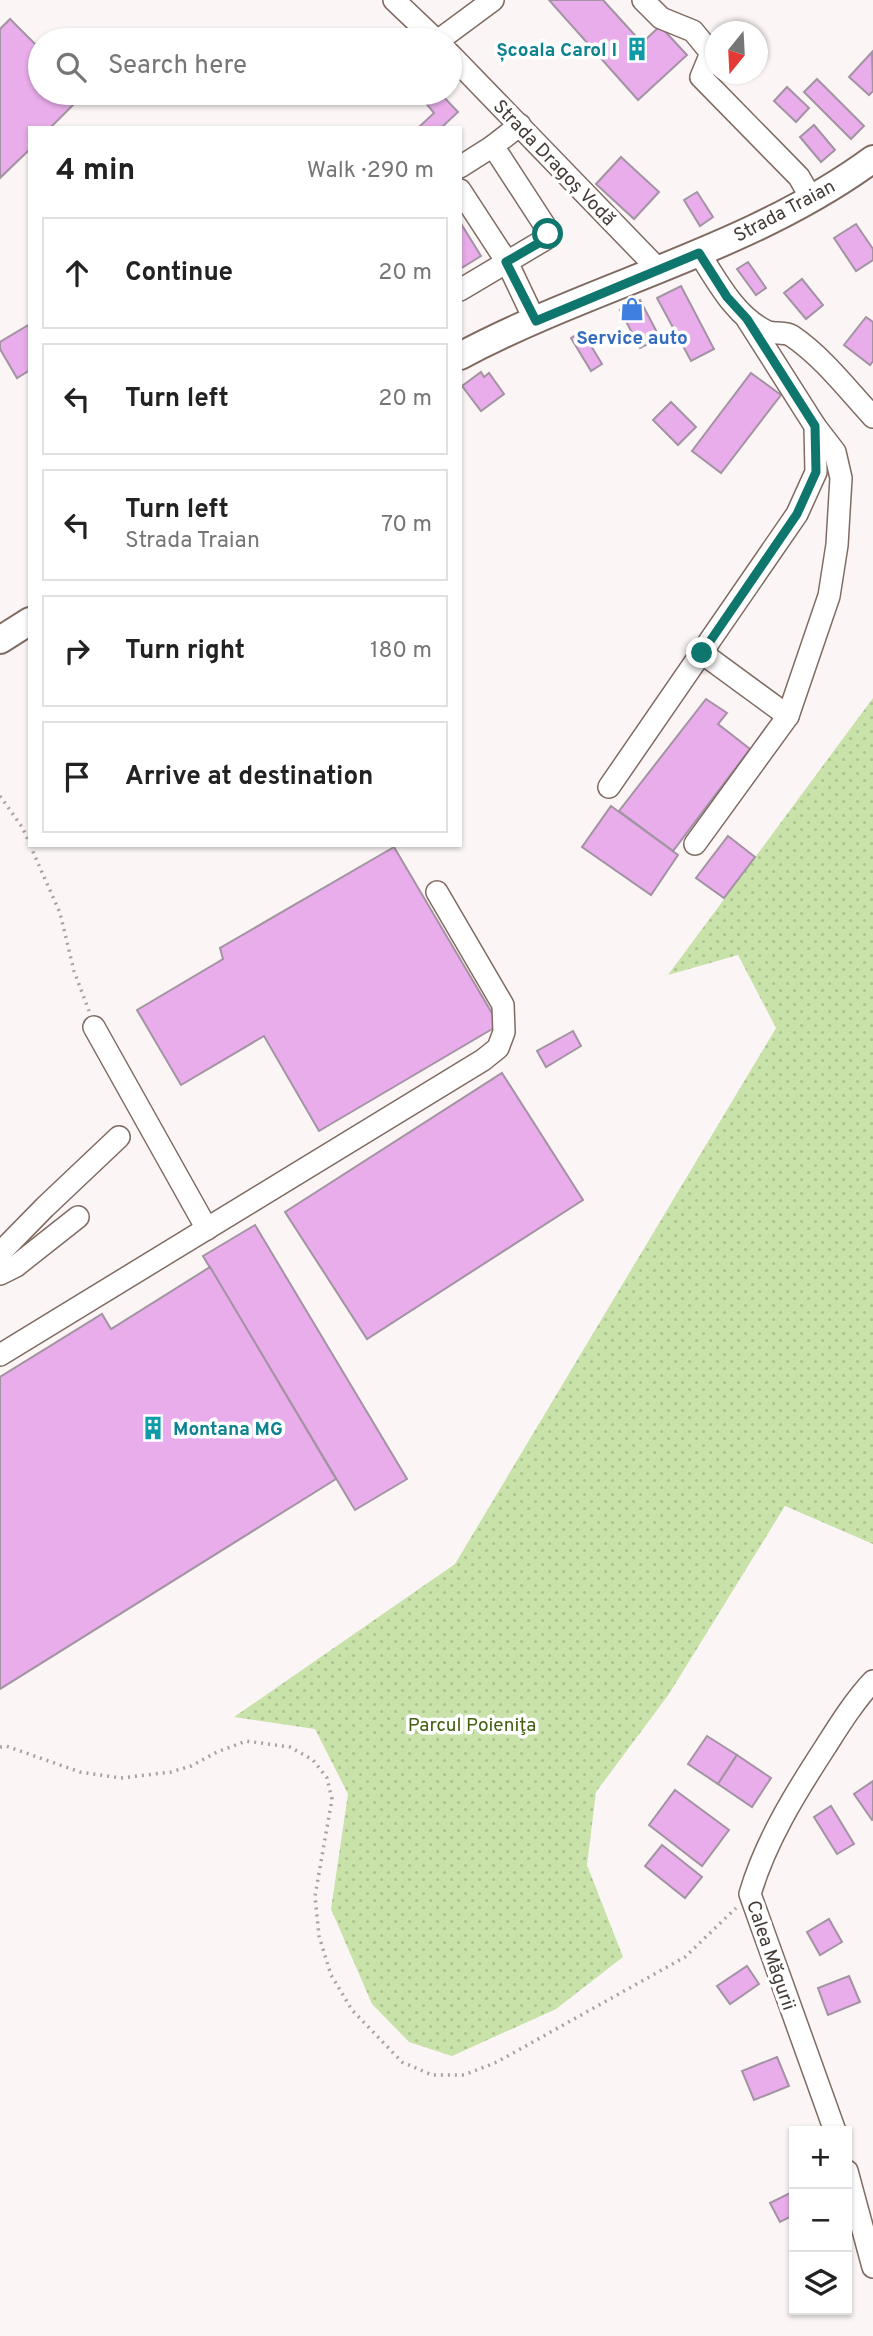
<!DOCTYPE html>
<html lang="en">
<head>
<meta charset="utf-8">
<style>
	body { margin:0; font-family:Overpass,sans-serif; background:#f6f6f6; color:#222 }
	.controls { position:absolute; right:21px; bottom:21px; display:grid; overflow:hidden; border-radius:0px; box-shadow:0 2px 5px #0004 }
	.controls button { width:63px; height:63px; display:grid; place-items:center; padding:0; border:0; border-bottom:2px solid #e0e0e0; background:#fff; color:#222; font:35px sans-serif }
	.compass { position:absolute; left:705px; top:21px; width:63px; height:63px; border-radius:50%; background:#fff; box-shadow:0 2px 5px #0004; rotate:198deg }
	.stop { position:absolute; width:21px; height:21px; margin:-16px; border:5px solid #0f766e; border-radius:50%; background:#fff }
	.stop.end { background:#0f766e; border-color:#fff; box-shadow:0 2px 7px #0008 }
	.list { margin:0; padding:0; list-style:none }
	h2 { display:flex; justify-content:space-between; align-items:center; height:91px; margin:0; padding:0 28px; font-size:30px }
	h2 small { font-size:23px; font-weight:400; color:#767676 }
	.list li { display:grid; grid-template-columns:46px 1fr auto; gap:21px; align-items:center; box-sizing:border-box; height:112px; margin:0 14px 14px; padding:0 14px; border:2px solid #e0e0e0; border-radius:0px }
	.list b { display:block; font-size:26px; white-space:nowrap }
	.list p { margin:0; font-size:23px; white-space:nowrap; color:#767676 }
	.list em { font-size:23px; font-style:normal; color:#767676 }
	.icon { flex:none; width:38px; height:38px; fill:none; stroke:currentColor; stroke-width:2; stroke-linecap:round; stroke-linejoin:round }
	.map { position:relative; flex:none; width:873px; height:2336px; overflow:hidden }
	.search { position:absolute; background:#fff; box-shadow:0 2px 5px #0004; left:28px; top:28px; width:434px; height:77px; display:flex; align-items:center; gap:18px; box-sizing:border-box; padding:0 24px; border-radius:38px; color:#767676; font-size:26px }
	.panel { position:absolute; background:#fff; box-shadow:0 2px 5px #0004; left:28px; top:126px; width:434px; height:721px; border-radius:0px }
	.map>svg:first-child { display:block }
	.park { fill:url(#park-dots) }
	.building { fill:#e8adea; stroke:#a393a3; stroke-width:2 }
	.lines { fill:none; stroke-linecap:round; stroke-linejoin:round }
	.minor-casing { stroke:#806b63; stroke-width:24 }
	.major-casing { stroke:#806b63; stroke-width:30 }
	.path { stroke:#a8a19f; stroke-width:3.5; stroke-dasharray:2 5; stroke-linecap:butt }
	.minor { stroke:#fff; stroke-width:21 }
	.major { stroke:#fff; stroke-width:26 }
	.route { stroke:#0f766e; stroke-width:9 }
	.labels { text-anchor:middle; stroke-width:7; stroke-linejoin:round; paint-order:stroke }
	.culture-label { font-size:19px; font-weight:bold; fill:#0d838f; stroke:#fff; text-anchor:end }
	.street-label { font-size:19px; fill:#443b37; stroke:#fff }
	.shop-label { font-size:19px; font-weight:bold; fill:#366cbe; stroke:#fff }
	.park-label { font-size:19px; fill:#435f10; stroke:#fff }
</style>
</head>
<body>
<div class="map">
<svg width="873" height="2336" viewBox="0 0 873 2336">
	<defs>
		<pattern id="park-dots" width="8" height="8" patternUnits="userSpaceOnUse" patternTransform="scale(1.75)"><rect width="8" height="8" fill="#c8e2a9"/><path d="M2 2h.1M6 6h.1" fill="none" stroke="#adc392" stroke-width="1.8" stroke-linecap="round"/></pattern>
	</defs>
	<rect width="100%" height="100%" fill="#fbf6f5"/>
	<path class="park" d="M 873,698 L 873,1544 L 785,1506 L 669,1694 L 596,1792 L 587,1865 L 623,1957 L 556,2009 L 452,2056 L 409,2042 L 372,2004 L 331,1909 L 348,1794 L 315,1729 L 234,1717 L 455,1564 L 776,1028 L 738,955 L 668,975 Z"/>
	<g class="building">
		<path d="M 549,0 L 603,0 L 642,43 L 660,26 L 687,55 L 638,100 Z"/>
		<path d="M 10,19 L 40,49 L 40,93 L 85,93 L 50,128 L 30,128 L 30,149 L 0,178 L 0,29 Z"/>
		<path d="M 872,52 L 873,91 L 869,95 L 849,77 Z"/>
		<path d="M 817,79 L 864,126 L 851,139 L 804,92 Z"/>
		<path d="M 787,87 L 809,108 L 796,122 L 774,101 Z"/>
		<path d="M 435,93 L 440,93 L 458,112 L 441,128 L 418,128 L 434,113 L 425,102 Z"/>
		<path d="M 814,125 L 835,150 L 821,162 L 800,137 Z"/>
		<path d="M 621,157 L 659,192 L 634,219 L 596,184 Z"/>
		<path d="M 697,192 L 713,217 L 700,226 L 684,200 Z"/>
		<path d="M 460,222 L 481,256 L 460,269 Z"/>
		<path d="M 856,224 L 873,249 L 873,260 L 856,271 L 834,238 Z"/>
		<path d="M 748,262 L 766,288 L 756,295 L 737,269 Z"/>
		<path d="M 802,279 L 823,305 L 806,319 L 784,293 Z"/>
		<path d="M 681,286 L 714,349 L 691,361 L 657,298 Z"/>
		<path d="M 640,300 L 660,338 L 640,348 L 620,310 Z"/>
		<path d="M 866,317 L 873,322 L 873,361 L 870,365 L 844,345 Z"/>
		<path d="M 30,324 L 30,370 L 17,378 L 0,349 L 0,342 Z"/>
		<path d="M 582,331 L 602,364 L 591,371 L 571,338 Z"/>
		<path d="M 481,372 L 484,377 L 489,373 L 504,394 L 481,411 L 462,386 Z"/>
		<path d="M 751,373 L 781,395 L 721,473 L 692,451 Z"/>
		<path d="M 671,402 L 696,427 L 678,445 L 653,420 Z"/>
		<path d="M 706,699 L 727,713 L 718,724 L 750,749 L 673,851 L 619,811 Z"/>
		<path d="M 611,806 L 678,855 L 651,895 L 582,847 Z"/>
		<path d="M 728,836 L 755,857 L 724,898 L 696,878 Z"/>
		<path d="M 394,847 L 499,1025 L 319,1131 L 264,1036 L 181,1085 L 137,1010 L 223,959 L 220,948 Z"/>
		<path d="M 573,1031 L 581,1046 L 546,1067 L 537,1051 Z"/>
		<path d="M 502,1073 L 583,1200 L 367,1339 L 285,1212 Z"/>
		<path d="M 255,1225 L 407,1479 L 355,1510 L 203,1256 Z"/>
		<path d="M 210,1267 L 336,1479 L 0,1689 L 0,1377 L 102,1314 L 111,1329 Z"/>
		<path d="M 707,1736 L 737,1755 L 718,1784 L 688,1764 Z"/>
		<path d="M 737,1755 L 771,1778 L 752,1807 L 718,1784 Z"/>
		<path d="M 873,1781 L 873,1819 L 872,1820 L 854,1794 Z"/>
		<path d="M 675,1790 L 729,1830 L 702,1866 L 649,1825 Z"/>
		<path d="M 831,1806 L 854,1844 L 837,1854 L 814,1817 Z"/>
		<path d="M 662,1845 L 702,1877 L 685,1898 L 645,1866 Z"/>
		<path d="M 829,1919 L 842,1942 L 820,1955 L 807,1932 Z"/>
		<path d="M 747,1966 L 759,1984 L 730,2004 L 717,1986 Z"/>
		<path d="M 849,1976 L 860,2002 L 828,2015 L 818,1988 Z"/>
		<path d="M 777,2057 L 789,2086 L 754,2100 L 742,2071 Z"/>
		<path d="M 794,2191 L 794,2215 L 780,2222 L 770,2203 Z"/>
	</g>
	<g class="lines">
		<g class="minor-casing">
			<g id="minor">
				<path d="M 394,0 L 436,40"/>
				<path d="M 643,0 L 661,18 L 693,31 L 711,53 L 701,77 L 799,177 L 811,198"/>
				<path d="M 439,40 L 493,0"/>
				<path d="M 450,54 L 659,270"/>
				<path d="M 460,167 L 493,146"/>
				<path d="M 460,190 L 507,262 L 544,240 L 548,234 L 547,229 L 493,146 L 520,125"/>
				<path d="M 699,253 C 717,281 735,316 766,331 C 774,335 784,331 792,336 C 823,357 848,390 873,417"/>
				<path d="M 460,290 L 507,262 L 535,321"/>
				<path d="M 702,653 L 788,716"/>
				<path d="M 609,787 L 797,514 L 816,472 L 815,426 L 747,319"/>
				<path d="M 695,844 L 788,716 L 829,596 L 837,545 L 841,478 L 835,452 L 815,426"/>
				<path d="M 94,1027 L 207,1229"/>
				<path d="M 0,1253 L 45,1207 L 119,1137"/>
				<path d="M 0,1274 L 16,1266 L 78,1217"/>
				<path d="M 0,1355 L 483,1060 L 498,1048 L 504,1032 L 503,1005 L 437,892"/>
				<path d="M 835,2131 L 750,1894 C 765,1842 796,1792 826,1746 C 840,1724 855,1700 873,1681"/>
				<path d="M 847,2171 L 873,2267"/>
			</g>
		</g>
		<g class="major-casing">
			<g id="major">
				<path d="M 460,356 C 595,284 749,250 873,159"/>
				<path d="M 0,640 L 30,621"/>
			</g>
		</g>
		<g class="path">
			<path d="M 0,796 L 22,827 L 30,844"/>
			<path d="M 30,845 L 60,913 L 74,971 L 89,1011"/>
			<path d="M 0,1747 L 6,1746 L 80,1772 L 121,1778 L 171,1772 L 191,1766 L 217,1752 L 246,1741 L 290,1747 L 313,1760 L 327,1778 L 332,1799 L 315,1896 L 319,1936 L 331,1975 L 352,2010 L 402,2062 L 432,2075 L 464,2075 L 497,2062 L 685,1957 L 736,1908"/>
		</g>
		<use href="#minor" class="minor"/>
		<use href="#major" class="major"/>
	</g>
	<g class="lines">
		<path class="route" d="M 548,234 L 544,240 L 506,262 L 536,321 L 699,253 L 727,297 L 747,319 L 815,426 L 816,472 L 797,514 L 702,653"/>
	</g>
	<defs>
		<g id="building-bare" transform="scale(1.89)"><path d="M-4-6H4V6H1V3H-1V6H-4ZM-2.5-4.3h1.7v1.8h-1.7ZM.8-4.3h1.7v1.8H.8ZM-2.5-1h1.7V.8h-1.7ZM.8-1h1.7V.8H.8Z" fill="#0f9aa8" stroke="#fff" stroke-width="2.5" paint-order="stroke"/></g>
		<g id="shop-bare" transform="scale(1.89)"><path d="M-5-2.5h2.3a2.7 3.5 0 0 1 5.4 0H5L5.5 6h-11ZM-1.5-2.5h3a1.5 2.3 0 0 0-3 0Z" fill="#3f7fe0" stroke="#fff" stroke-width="2.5" paint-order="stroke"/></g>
	</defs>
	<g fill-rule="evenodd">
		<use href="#building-bare" x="637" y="49"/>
		<use href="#shop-bare" x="632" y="309"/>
		<use href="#building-bare" x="153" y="1428"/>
	</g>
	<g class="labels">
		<g class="culture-label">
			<text x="617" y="56">Școala Carol I</text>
			<text x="173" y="1435" text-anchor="start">Montana MG</text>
		</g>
		<g class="street-label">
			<text transform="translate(555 162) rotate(46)" y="7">Strada Dragoș Vodă</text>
			<text transform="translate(784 210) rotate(-28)" y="7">Strada Traian</text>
			<text transform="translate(772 1955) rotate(71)" y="7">Calea Măgurii</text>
		</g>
		<g class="shop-label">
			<text x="632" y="344">Service auto</text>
		</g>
		<g class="park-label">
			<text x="472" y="1731">Parcul Poieniţa</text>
		</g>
	</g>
</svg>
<div class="controls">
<button>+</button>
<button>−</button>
<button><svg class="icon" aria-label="layers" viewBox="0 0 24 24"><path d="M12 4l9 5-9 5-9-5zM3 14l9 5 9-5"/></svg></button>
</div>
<svg class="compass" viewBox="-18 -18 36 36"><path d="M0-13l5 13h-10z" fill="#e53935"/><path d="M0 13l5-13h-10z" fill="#767676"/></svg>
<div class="stop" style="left:548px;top:234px"></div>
<div class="stop end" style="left:702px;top:653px"></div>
<div class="search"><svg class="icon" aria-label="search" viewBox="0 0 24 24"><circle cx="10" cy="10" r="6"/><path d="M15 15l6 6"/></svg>Search here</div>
<section class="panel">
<h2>4 min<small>Walk · 290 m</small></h2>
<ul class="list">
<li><svg class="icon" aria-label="ahead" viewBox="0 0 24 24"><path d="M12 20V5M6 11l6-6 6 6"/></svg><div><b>Continue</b></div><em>20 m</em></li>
<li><svg class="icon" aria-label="left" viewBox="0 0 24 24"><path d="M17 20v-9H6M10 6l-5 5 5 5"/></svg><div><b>Turn left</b></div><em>20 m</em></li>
<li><svg class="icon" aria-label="left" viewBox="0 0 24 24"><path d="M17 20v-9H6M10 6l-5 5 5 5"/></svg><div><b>Turn left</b><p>Strada Traian</p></div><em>70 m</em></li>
<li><svg class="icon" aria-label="right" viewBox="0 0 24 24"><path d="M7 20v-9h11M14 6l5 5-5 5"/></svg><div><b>Turn right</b></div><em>180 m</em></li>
<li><svg class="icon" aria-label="arrive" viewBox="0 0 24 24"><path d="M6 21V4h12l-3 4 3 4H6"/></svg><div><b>Arrive at destination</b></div></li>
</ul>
</section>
</div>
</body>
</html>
